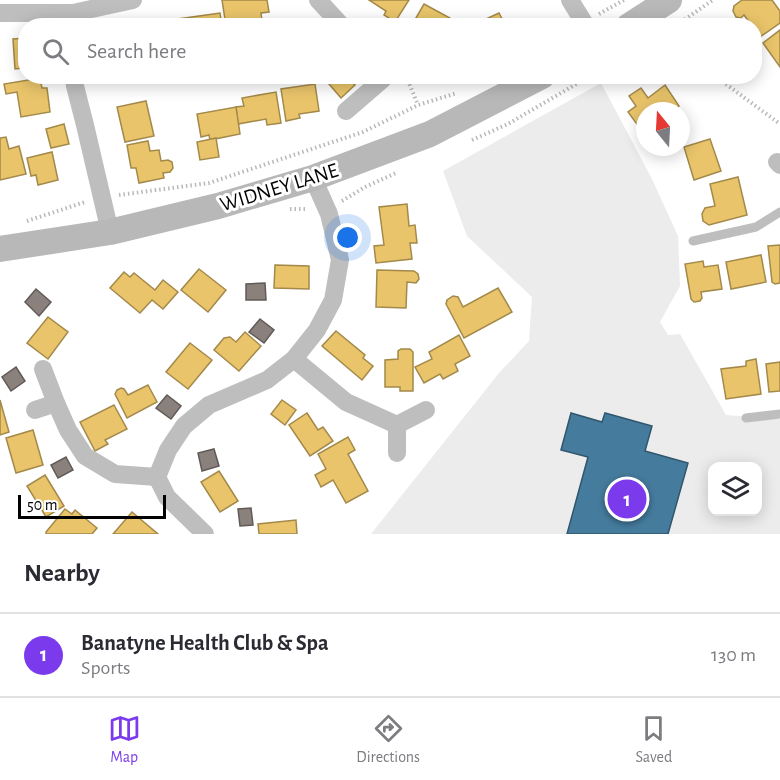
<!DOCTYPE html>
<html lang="en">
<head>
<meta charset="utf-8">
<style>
	body { margin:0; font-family:"Alegreya Sans",sans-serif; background:#f2f2f3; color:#2b2b33 }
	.controls { position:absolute; right:18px; bottom:18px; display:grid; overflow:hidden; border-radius:12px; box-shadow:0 3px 15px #0003 }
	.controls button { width:54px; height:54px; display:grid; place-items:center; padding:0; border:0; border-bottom:2px solid #e1e1e2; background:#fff; color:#2b2b33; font:30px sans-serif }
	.compass { position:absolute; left:636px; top:102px; width:54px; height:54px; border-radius:50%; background:#fff; box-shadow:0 3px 15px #0003; rotate:342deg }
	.scale { position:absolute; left:18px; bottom:15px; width:148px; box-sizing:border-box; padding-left:6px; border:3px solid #000; border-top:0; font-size:16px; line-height:21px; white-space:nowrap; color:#000; -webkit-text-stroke:4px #fff; paint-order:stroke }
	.you { position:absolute; left:348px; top:238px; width:21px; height:21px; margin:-15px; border:4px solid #fff; border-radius:50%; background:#1a73e8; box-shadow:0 0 0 9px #1a73e833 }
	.badge { display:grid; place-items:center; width:39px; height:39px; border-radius:50%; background:#7c3aed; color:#fff; font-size:20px; font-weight:700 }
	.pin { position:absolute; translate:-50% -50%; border:3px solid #fff; box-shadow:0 2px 6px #0006 }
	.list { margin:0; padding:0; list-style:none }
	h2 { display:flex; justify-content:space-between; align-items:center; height:78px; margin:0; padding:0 24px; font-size:26px }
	h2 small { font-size:20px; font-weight:400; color:#7c7c81 }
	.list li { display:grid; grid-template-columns:39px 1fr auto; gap:18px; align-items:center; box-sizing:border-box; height:84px; padding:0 24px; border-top:2px solid #e1e1e2 }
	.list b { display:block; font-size:22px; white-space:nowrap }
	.list p { margin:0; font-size:20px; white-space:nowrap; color:#7c7c81 }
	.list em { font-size:20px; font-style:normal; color:#7c7c81 }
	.icon { flex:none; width:33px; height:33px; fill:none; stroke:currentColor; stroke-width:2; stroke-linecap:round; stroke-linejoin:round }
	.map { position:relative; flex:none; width:780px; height:534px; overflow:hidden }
	.search { position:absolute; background:#fff; box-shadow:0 3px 15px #0003; left:18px; right:18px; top:18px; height:66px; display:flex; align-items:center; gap:15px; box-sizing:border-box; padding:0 21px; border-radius:24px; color:#7c7c81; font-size:22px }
	.sheet { height:162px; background:#fff }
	nav { display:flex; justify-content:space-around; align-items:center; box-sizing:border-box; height:84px; border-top:2px solid #e1e1e2; background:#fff; font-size:16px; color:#7c7c81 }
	nav a { display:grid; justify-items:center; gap:3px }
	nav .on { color:#7c3aed }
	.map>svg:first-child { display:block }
	.green { fill:#ececec; fill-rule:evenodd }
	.homes { fill:#e9c46a; stroke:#a3894a; stroke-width:1.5 }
	.public { fill:#457b9d; stroke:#30566e; stroke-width:1.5 }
	.industry { fill:#8a817c; stroke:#615a57; stroke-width:1.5 }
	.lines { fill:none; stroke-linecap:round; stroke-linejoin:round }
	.path { stroke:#b9b9b9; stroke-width:4; stroke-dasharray:1.5 3; stroke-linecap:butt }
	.lane { stroke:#bebebe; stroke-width:9 }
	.street { stroke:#bebebe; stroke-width:18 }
	.secondary { stroke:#b8b8b8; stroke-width:26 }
	.labels { text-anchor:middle; stroke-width:6; stroke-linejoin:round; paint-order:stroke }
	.street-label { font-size:21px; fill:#000; stroke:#fff }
</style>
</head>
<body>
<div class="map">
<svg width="780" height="534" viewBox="0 0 780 534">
	<rect width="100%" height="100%" fill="#fff"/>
	<path class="green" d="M 601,83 L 652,179 L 678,236 L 680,286 L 660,322 L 668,335 L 680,334 L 726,415 L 780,419 L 780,534 L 371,534 L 499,373 L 529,341 L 532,297 L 467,236 L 443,171 ZM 712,466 L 758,466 L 758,512 L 712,512 Z"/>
	<g class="homes">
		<path d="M 222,0 L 267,0 L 269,12 L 261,13 L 262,21 L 239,26 L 226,26 Z"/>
		<path d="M 369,0 L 409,0 L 395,22 L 384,15 L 386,11 Z"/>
		<path d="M 742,0 L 772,0 L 780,11 L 780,23 L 760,37 L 754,30 L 754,26 L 752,26 L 744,15 L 741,18 L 736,17 L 733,11 L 734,6 Z"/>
		<path d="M 424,4 L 450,18 L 447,26 L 417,26 L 413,23 Z"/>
		<path d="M 220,13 L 222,26 L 179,26 L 178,19 Z"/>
		<path d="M 499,13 L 506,26 L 473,26 L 473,25 Z"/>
		<path d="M 780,30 L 780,67 L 763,43 Z"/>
		<path d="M 26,38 L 26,74 L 24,74 L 24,68 L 15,69 L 13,39 Z"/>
		<path d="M 337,76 L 347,76 L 355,85 L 341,98 L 329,84 Z"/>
		<path d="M 40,78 L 42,88 L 47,88 L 50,112 L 21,117 L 17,92 L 6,94 L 4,84 Z"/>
		<path d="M 315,84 L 319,111 L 299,114 L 300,118 L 286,121 L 281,89 Z"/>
		<path d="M 665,85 L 679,106 L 673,111 L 645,111 L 645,135 L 628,112 L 636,106 L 629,96 L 641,88 L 648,98 Z"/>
		<path d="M 276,92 L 281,123 L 267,125 L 266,119 L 238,124 L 236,107 L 244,106 L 242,98 Z"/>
		<path d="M 146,101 L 154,136 L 125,142 L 117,107 Z"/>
		<path d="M 236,107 L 240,134 L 210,140 L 209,135 L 201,137 L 197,114 Z"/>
		<path d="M 64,124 L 69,144 L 51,148 L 46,129 Z"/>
		<path d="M 6,137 L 9,149 L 19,146 L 26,174 L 0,180 L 0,138 Z"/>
		<path d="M 216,138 L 219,157 L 200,160 L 197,142 Z"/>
		<path d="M 710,139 L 721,171 L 694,180 L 684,147 Z"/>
		<path d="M 148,141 L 150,151 L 159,150 L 161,161 L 168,160 L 172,162 L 173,168 L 170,172 L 163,173 L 164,178 L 139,183 L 136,168 L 131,168 L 127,145 Z"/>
		<path d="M 52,152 L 58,180 L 38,185 L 36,175 L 31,176 L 27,158 Z"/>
		<path d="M 738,177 L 747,215 L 709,225 L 703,221 L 702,214 L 705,208 L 715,206 L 710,184 Z"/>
		<path d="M 407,204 L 409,226 L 415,225 L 417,243 L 410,243 L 412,259 L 376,263 L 374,246 L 384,245 L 379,207 Z"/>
		<path d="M 780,245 L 780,283 L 775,284 L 772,282 L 768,246 Z"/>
		<path d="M 761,255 L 766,282 L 731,289 L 726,262 Z"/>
		<path d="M 703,261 L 704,267 L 718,265 L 722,289 L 701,292 L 702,298 L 700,301 L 694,302 L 691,299 L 685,264 Z"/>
		<path d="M 275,265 L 309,266 L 309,289 L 274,288 Z"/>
		<path d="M 199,269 L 226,290 L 208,312 L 181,290 Z"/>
		<path d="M 377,270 L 414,271 L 418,274 L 419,279 L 416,283 L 407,282 L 406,308 L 376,307 Z"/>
		<path d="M 124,272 L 130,277 L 134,273 L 155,290 L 163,280 L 178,292 L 163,309 L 152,300 L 140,313 L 110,288 Z"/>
		<path d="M 498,288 L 512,312 L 464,338 L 446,304 L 447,300 L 453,296 L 458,297 L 463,307 Z"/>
		<path d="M 48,317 L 68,332 L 48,359 L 27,343 Z"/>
		<path d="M 336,331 L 365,355 L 363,358 L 373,366 L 362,380 L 322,346 Z"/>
		<path d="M 245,332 L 261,346 L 239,371 L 214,350 L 224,338 L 230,337 L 236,342 Z"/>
		<path d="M 459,335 L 470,356 L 455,364 L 458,371 L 443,379 L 440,374 L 424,383 L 415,367 L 432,359 L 429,352 Z"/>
		<path d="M 190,343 L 212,360 L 188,389 L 166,372 Z"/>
		<path d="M 401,349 L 410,349 L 413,352 L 413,391 L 400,391 L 400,387 L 385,387 L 385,360 L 398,359 L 398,351 Z"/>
		<path d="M 756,359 L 761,394 L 726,399 L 721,369 L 746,366 L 746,361 Z"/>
		<path d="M 780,362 L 780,391 L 769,392 L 766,364 Z"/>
		<path d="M 148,385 L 157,402 L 127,418 L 115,394 L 117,390 L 121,388 L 124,389 L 128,395 Z"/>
		<path d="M 0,400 L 9,432 L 0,435 Z"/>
		<path d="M 282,400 L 296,410 L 285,425 L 271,414 Z"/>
		<path d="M 114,405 L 127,429 L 105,440 L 108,444 L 95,451 L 80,422 Z"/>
		<path d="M 307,413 L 318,430 L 323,427 L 333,441 L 310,456 L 289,425 Z"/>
		<path d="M 33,430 L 43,465 L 16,473 L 6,438 Z"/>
		<path d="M 348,437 L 355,450 L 348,454 L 368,491 L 346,503 L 333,480 L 321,487 L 315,475 L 326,469 L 318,454 Z"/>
		<path d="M 219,471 L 238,501 L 220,512 L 201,482 Z"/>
		<path d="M 45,475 L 64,506 L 46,517 L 27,486 Z"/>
		<path d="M 65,509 L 72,514 L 75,510 L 97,528 L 92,534 L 46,534 L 46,532 Z"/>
		<path d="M 132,512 L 158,534 L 113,534 Z"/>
		<path d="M 296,520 L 297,534 L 259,534 L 258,524 Z"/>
	</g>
	<path class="public" d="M 571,413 L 602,422 L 605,413 L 652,426 L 645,451 L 688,463 L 668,534 L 567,534 L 588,457 L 561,450 Z"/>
	<g class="industry">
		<path d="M 265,283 L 266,300 L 246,300 L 246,284 Z"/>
		<path d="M 36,289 L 51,302 L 39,316 L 25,302 Z"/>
		<path d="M 260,319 L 274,330 L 264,343 L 249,332 Z"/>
		<path d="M 16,367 L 25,381 L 11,391 L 2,377 Z"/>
		<path d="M 167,395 L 181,406 L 171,419 L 156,408 Z"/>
		<path d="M 214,449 L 219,466 L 202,471 L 198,453 Z"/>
		<path d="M 66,457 L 73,470 L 58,478 L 51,465 Z"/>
		<path d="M 251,508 L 253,525 L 240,526 L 238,509 Z"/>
	</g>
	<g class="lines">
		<g class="path">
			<path d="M 599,14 L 624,0"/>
			<path d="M 681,22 L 713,0"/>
			<path d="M 406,76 L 418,105"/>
			<path d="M 715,76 L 780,124"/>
			<path d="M 472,140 L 508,124 L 590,76"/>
			<path d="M 119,195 L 209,183 L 363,132 L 418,105 L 457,93"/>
			<path d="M 342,201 L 365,187 L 396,173"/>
			<path d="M 290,209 L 307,209"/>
			<path d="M 27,221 L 85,202"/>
		</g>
		<g class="lane">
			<path d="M 693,241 L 756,227 L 780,212"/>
			<path d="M 746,418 L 780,414"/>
		</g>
		<g class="street">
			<path d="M 318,0 L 342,26"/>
			<path d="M 570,0 L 586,26"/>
			<path d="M 0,13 L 73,13"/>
			<path d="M 73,26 L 73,13 L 133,0"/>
			<path d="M 74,76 L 75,86 L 85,125 L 110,232"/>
			<path d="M 346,111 L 383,79"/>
			<path d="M 777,162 L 780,165"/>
			<path d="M 294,359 L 346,402 L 397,425 L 426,410"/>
			<path d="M 43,369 L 56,403 L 68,430 L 85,456 L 115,474 L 157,477"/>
			<path d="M 35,410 L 56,403"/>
			<path d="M 397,453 L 397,425"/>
			<path d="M 205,534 L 167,497 L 157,477 L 168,450 L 184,426 L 209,405 L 267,380 L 294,359 L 317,330 L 333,300 L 340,260 L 329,214 L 313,178"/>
		</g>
		<g class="secondary">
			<path d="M 629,26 L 669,0"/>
			<path d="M 0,249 L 110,232 L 218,206 L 313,178 L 430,134 L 542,76"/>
		</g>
	</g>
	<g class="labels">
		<g class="street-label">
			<text transform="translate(279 187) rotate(-17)" y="7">WIDNEY LANE</text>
		</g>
	</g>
</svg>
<div class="controls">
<button><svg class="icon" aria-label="layers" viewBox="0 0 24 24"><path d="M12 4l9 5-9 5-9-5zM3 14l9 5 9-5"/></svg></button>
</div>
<svg class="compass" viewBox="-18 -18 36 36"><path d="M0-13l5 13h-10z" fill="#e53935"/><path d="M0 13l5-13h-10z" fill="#7c7c81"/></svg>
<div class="scale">50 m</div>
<div class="you"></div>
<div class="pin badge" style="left:627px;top:499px">1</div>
<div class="search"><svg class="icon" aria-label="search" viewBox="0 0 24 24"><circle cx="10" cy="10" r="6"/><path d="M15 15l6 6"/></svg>Search here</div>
</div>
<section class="sheet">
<h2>Nearby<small></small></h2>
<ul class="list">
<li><span class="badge">1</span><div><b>Banatyne Health Club &amp; Spa</b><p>Sports</p></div><em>130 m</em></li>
</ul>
</section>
<nav>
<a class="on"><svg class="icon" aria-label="map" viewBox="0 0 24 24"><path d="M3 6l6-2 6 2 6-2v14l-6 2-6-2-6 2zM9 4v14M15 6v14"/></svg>Map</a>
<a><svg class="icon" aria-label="directions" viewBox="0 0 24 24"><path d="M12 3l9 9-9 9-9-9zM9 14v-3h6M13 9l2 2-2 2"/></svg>Directions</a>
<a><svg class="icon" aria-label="saved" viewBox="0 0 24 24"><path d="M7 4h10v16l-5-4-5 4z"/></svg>Saved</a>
</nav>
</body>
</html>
